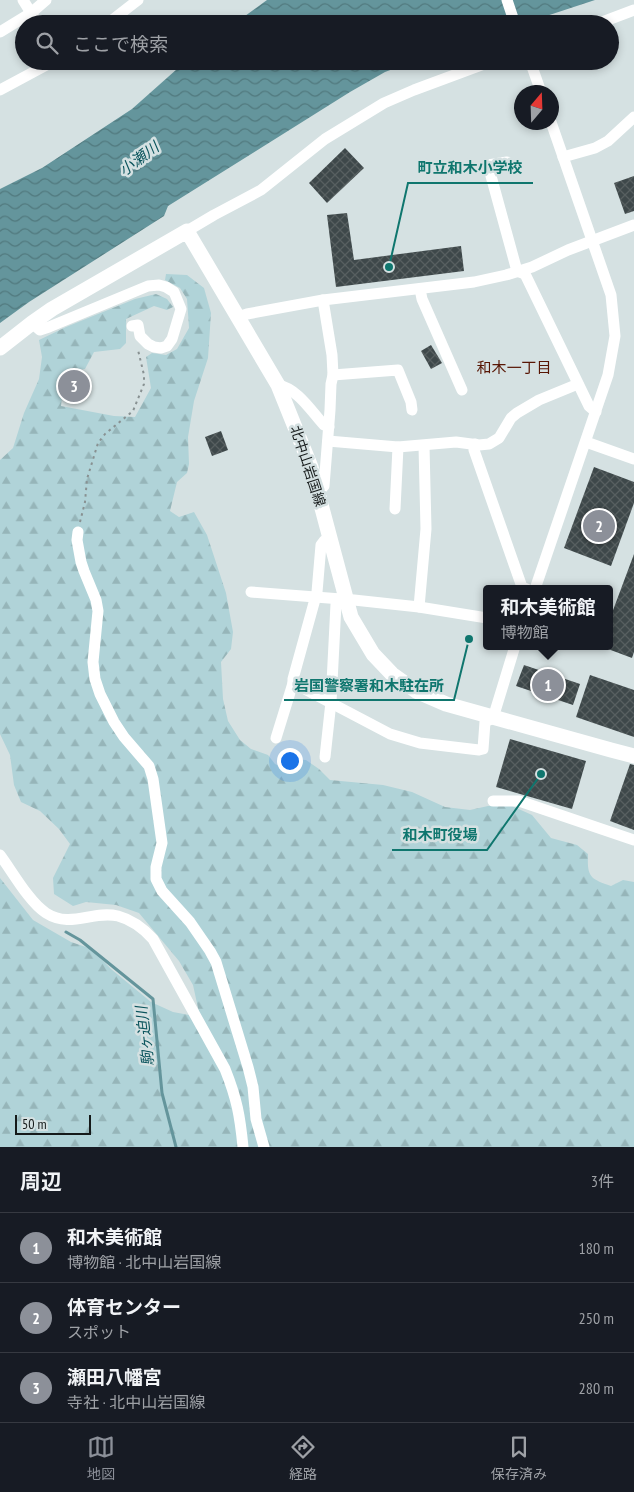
<!DOCTYPE html>
<html lang="ja">
<head>
<meta charset="utf-8">
<style>
	body { margin:0; font-family:"PT Sans Narrow","Noto Sans JP",sans-serif; background:#20242c; color:#f1f3f6 }
	.compass { position:absolute; left:514px; top:85px; width:45px; height:45px; border-radius:50%; background:#171b24; box-shadow:0 2px 8px #0003; rotate:19deg }
	.scale { position:absolute; left:15px; bottom:12px; width:76px; box-sizing:border-box; padding-left:5px; border:2px solid #151a1a; border-top:0; font-size:14px; line-height:18px; white-space:nowrap; color:#151a1a; -webkit-text-stroke:4px #d5e1e2; paint-order:stroke }
	.you { position:absolute; left:289px; top:760px; width:18px; height:18px; margin:-12px; border:4px solid #fff; border-radius:50%; background:#1a73e8; box-shadow:0 0 0 8px #1a73e833 }
	.badge { display:grid; place-items:center; width:32px; height:32px; border-radius:50%; background:#8c9099; color:#fff; font-size:16px; font-weight:700 }
	.pin { position:absolute; translate:-50% -50%; border:2px solid #fff; box-shadow:0 1px 5px #0006 }
	.popup { position:absolute; left:483px; top:585px; width:130px; height:65px; box-sizing:border-box; display:grid; place-content:center; border-radius:5px; background:#171b24; filter:drop-shadow(0 1px 4px #0005); font-size:16px; white-space:nowrap; color:#9ea1a6 }
	.popup b { font-size:19px; color:#f1f3f6 }
	.popup::after { content:''; position:absolute; left:50%; top:100%; margin-left:-10px; border:10px solid transparent; border-top-color:#171b24 }
	.list { margin:0; padding:0; list-style:none }
	h2 { display:flex; justify-content:space-between; align-items:center; height:65px; margin:0; padding:0 20px; font-size:21px }
	h2 small { font-size:16px; font-weight:400; color:#9ea1a6 }
	.list li { display:grid; grid-template-columns:32px 1fr auto; gap:15px; align-items:center; box-sizing:border-box; height:70px; padding:0 20px; border-top:1px solid #363941 }
	.list b { display:block; font-size:19px; white-space:nowrap }
	.list p { margin:0; font-size:16px; white-space:nowrap; color:#9ea1a6 }
	.list em { font-size:16px; font-style:normal; color:#9ea1a6 }
	.icon { flex:none; width:28px; height:28px; fill:none; stroke:currentColor; stroke-width:2; stroke-linecap:round; stroke-linejoin:round }
	.map { position:relative; flex:none; width:634px; height:1147px; overflow:hidden }
	.search { position:absolute; background:#171b24; box-shadow:0 2px 8px #0003; left:15px; right:15px; top:15px; height:55px; display:flex; align-items:center; gap:12px; box-sizing:border-box; padding:0 18px; border-radius:28px; color:#9ea1a6; font-size:19px }
	.sheet { height:275px; background:#171b24 }
	nav { display:flex; justify-content:space-around; align-items:center; box-sizing:border-box; height:70px; border-top:1px solid #363941; background:#171b24; font-size:14px; color:#9ea1a6 }
	nav a { display:grid; justify-items:center; gap:2px }
	nav .on { color:#8c9099 }
	.map>svg:first-child { display:block }
	.forest { fill:url(#forest-firs) }
	.water { fill:url(#water-waves) }
	.lines { fill:none; stroke-linecap:round; stroke-linejoin:round }
	.stream { stroke:#64959c; stroke-width:3 }
	.building { fill:url(#building-cross-hatch) }
	.path { stroke:#889192; stroke-width:2; stroke-dasharray:2.5 4; stroke-linecap:butt }
	.minor { stroke:#fff; stroke-width:11 }
	.major { stroke:#fff; stroke-width:15 }
	.labels { text-anchor:middle; stroke-width:5; stroke-linejoin:round; paint-order:stroke }
	.street-label { font-size:14px; fill:#151a1a; stroke:#d5e1e2 }
	.water-label { font-size:15px; font-style:italic; fill:#0a545c; stroke:#d5e1e2 }
	.neighbourhood-label { font-size:15px; fill:#581604; stroke:#d5e1e2 }
	.leader { fill:none; stroke:#0f766e; stroke-width:2 }
	.callout-dot { fill:#0f766e; stroke:#d5e1e2; stroke-width:2 }
	.callout-label { font-size:15px; text-anchor:middle; font-weight:bold; fill:#0f766e; stroke:#d5e1e2; stroke-width:5; stroke-linejoin:round; paint-order:stroke }
</style>
</head>
<body>
<div class="map">
<svg width="634" height="1147" viewBox="0 0 634 1147">
	<defs>
		<pattern id="forest-firs" width="22" height="20" patternUnits="userSpaceOnUse" patternTransform="scale(1.25)"><rect width="22" height="20" fill="#b0d3d8"/><path d="M5 1l3.5 6h-7zM16 11l3.5 6h-7z" fill="#96b5b9"/></pattern>
		<pattern id="water-waves" width="16" height="10" patternUnits="userSpaceOnUse" patternTransform="scale(1.25)"><rect width="16" height="10" fill="#64959c"/><path d="M0 5q4-4 8 0t8 0" fill="none" stroke="#51797e"/></pattern>
		<pattern id="building-cross-hatch" width="8" height="8" patternUnits="userSpaceOnUse" patternTransform="scale(1.25)"><rect width="8" height="8" fill="#3e484a"/><path d="M0 0l8 8M0 8l8-8" fill="none" stroke="#575f60"/></pattern>
	</defs>
	<rect width="100%" height="100%" fill="#d5e1e2"/>
	<path class="forest" d="M 166,274 L 187,275 L 204,288 L 211,313 L 208,358 L 194,401 L 188,437 L 189,464 L 187,473 L 177,482 L 170,511 L 179,517 L 194,512 L 207,535 L 226,593 L 233,632 L 231,649 L 221,662 L 223,699 L 228,721 L 240,740 L 251,749 L 268,755 L 275,764 L 282,767 L 289,759 L 306,760 L 319,769 L 330,780 L 383,785 L 412,792 L 445,807 L 470,810 L 488,806 L 512,806 L 532,815 L 551,838 L 577,845 L 588,854 C 587,877 590,879 611,886 L 623,880 L 634,882 L 634,1147 L 0,1147 L 0,878 L 33,920 L 71,942 L 92,949 L 111,969 L 151,1002 L 173,1012 L 200,1017 L 193,985 L 179,961 L 139,913 L 116,905 L 86,902 L 73,906 L 54,894 L 53,878 L 70,844 L 59,829 L 40,811 L 21,802 L 14,785 L 10,755 L 0,734 L 0,460 L 13,448 L 24,413 L 39,379 L 42,357 L 39,340 L 66,327 L 135,299 L 156,294 L 167,299 L 173,307 L 167,310 L 154,306 L 126,319 L 126,343 L 120,349 L 94,352 L 85,369 L 65,372 L 61,406 L 114,416 L 135,417 L 151,388 L 146,357 L 152,353 L 166,355 L 177,349 L 189,328 L 187,299 L 180,288 L 165,280 Z"/>
	<g class="water">
		<path d="M 267,0 L 595,0 L 522,24 L 234,24 Z"/>
		<path d="M 186,61 L 414,61 L 385,72 L 350,92 L 168,206 L 164,216 L 29,302 L 0,323 L 0,189 L 42,168 L 132,109 Z"/>
	</g>
	<g class="lines">
		<path class="stream" d="M 66,932 L 80,940 L 153,999 L 162,1093 L 176,1147"/>
	</g>
	<g class="building">
		<path d="M 345,148 L 364,168 L 327,203 L 309,183 Z"/>
		<path d="M 634,176 L 634,211 L 625,214 L 614,183 Z"/>
		<path d="M 347,213 L 354,260 L 461,246 L 464,271 L 336,287 L 327,215 Z"/>
		<path d="M 431,345 L 442,363 L 431,369 L 421,351 Z"/>
		<path d="M 221,431 L 228,450 L 212,456 L 205,437 Z"/>
		<path d="M 594,467 L 634,482 L 634,503 L 611,566 L 564,548 Z"/>
		<path d="M 634,554 L 634,652 L 632,658 L 600,646 L 609,646 L 609,621 Z"/>
		<path d="M 524,665 L 580,684 L 573,705 L 516,686 Z"/>
		<path d="M 590,675 L 634,690 L 634,737 L 576,717 Z"/>
		<path d="M 510,739 L 586,761 L 572,809 L 496,787 Z"/>
		<path d="M 630,764 L 634,765 L 634,830 L 610,821 Z"/>
	</g>
	<g class="lines">
		<path class="path" d="M 80,522 L 85,502 L 87,479 L 98,443 L 105,434 L 133,411 L 144,384 L 144,375 L 138,350"/>
		<g class="minor">
			<path d="M 23,0 L 38,24"/>
			<path d="M 507,0 L 515,24"/>
			<path d="M 107,24 L 138,0"/>
			<path d="M 597,24 L 634,10"/>
			<path d="M 0,32 L 31,13 L 46,0"/>
			<path d="M 530,61 L 541,92"/>
			<path d="M 0,90 L 54,61"/>
			<path d="M 563,157 L 595,148 L 608,141 L 634,117"/>
			<path d="M 507,162 L 488,165 L 517,271 L 525,274 L 589,406 L 596,412"/>
			<path d="M 187,231 L 214,215 L 261,190 L 325,139 L 384,103 L 414,90 L 492,61"/>
			<path d="M 420,289 L 422,299 L 462,390"/>
			<path d="M 238,317 L 247,314 L 323,300 L 474,282 L 506,275 L 532,267 L 568,250 L 634,225"/>
			<path d="M 32,323 L 40,330 L 49,327 L 148,286 L 159,285 L 166,287 L 174,292 L 181,309 L 172,339 L 167,346 L 161,348 L 154,347 L 148,344 L 140,336 L 138,325 L 132,326"/>
			<path d="M 333,375 L 398,370 L 411,402 L 412,410"/>
			<path d="M 278,385 C 298,389 311,411 324,425 L 329,427"/>
			<path d="M 328,441 L 398,447 L 456,442 L 479,445 L 489,444 L 499,438 L 511,418 L 517,413 L 539,400 L 578,384"/>
			<path d="M 586,442 L 634,459"/>
			<path d="M 475,444 L 474,450 L 522,587 L 527,589"/>
			<path d="M 318,493 L 324,486 L 330,410 L 331,384 L 333,375 L 332,355 L 323,300"/>
			<path d="M 395,509 L 398,447"/>
			<path d="M 78,532 L 77,540 L 81,562 L 84,571 L 96,600 L 98,611 L 93,662 L 95,679 L 100,694 L 114,722 L 124,737 L 149,766 L 153,779 L 162,843 L 156,867 L 156,879 L 162,891 L 190,922 L 210,951 L 216,962 L 248,1067 L 253,1087 L 256,1119 L 264,1147"/>
			<path d="M 330,538 L 324,541 L 321,545 L 317,592 L 293,679 L 293,683 L 390,734 L 420,743 L 479,750 L 483,749 L 485,722 L 493,718 L 515,646"/>
			<path d="M 535,589 L 608,375 L 615,336 L 611,295 L 551,122"/>
			<path d="M 251,592 L 354,600 L 419,607 L 487,618"/>
			<path d="M 419,607 L 426,529 L 424,446"/>
			<path d="M 276,738 L 293,683"/>
			<path d="M 325,757 L 331,702 L 336,604 L 337,599"/>
			<path d="M 493,801 L 519,801 L 634,840"/>
			<path d="M 0,855 C 12,871 29,902 46,913 C 71,929 92,910 118,916 C 133,920 143,928 153,939 L 225,1069 C 237,1099 240,1116 243,1147"/>
		</g>
		<path class="major" d="M 0,348 L 32,323 L 52,309 L 187,231 L 278,385 L 311,467 L 351,617 L 373,654 L 392,674 L 416,691 L 446,704 L 611,750 L 634,756"/>
	</g>
	<g class="labels">
		<g class="street-label">
			<text transform="translate(308 466) rotate(72)" y="5">北中山岩国線</text>
		</g>
		<g class="water-label">
			<text transform="translate(139 159) rotate(-37)" y="5">小瀬川</text>
			<text transform="translate(145 1036) rotate(-97)" y="5">駒ヶ迫川</text>
		</g>
		<g class="neighbourhood-label">
			<text x="514" y="373">和木一丁目</text>
		</g>
	</g>
	<path class="leader" d="M389 267L408 183H533M469 639L454 700H284M541 774L487 850H392"/>
	<g class="callout-dot">
		<circle cx="389" cy="267" r="5"/>
		<circle cx="469" cy="639" r="5"/>
		<circle cx="541" cy="774" r="5"/>
	</g>
	<g class="callout-label">
		<text x="470" y="173">町立和木小学校</text>
		<text x="369" y="691">岩国警察署和木駐在所</text>
		<text x="440" y="840">和木町役場</text>
	</g>
</svg>
<svg class="compass" viewBox="-18 -18 36 36"><path d="M0-13l5 13h-10z" fill="#e53935"/><path d="M0 13l5-13h-10z" fill="#9ea1a6"/></svg>
<div class="scale">50 m</div>
<div class="you"></div>
<div class="pin badge" style="left:548px;top:685px">1</div>
<div class="popup"><b>和木美術館</b>博物館</div>
<div class="pin badge" style="left:599px;top:526px">2</div>
<div class="pin badge" style="left:74px;top:386px">3</div>
<div class="search"><svg class="icon" aria-label="search" viewBox="0 0 24 24"><circle cx="10" cy="10" r="6"/><path d="M15 15l6 6"/></svg>ここで検索</div>
</div>
<section class="sheet">
<h2>周辺<small>3件</small></h2>
<ul class="list">
<li><span class="badge">1</span><div><b>和木美術館</b><p>博物館 · 北中山岩国線</p></div><em>180 m</em></li>
<li><span class="badge">2</span><div><b>体育センター</b><p>スポット</p></div><em>250 m</em></li>
<li><span class="badge">3</span><div><b>瀬田八幡宮</b><p>寺社 · 北中山岩国線</p></div><em>280 m</em></li>
</ul>
</section>
<nav>
<a class="on"><svg class="icon" aria-label="map" viewBox="0 0 24 24"><path d="M3 6l6-2 6 2 6-2v14l-6 2-6-2-6 2zM9 4v14M15 6v14"/></svg>地図</a>
<a><svg class="icon" aria-label="directions" viewBox="0 0 24 24"><path d="M12 3l9 9-9 9-9-9zM9 14v-3h6M13 9l2 2-2 2"/></svg>経路</a>
<a><svg class="icon" aria-label="saved" viewBox="0 0 24 24"><path d="M7 4h10v16l-5-4-5 4z"/></svg>保存済み</a>
</nav>
</body>
</html>
